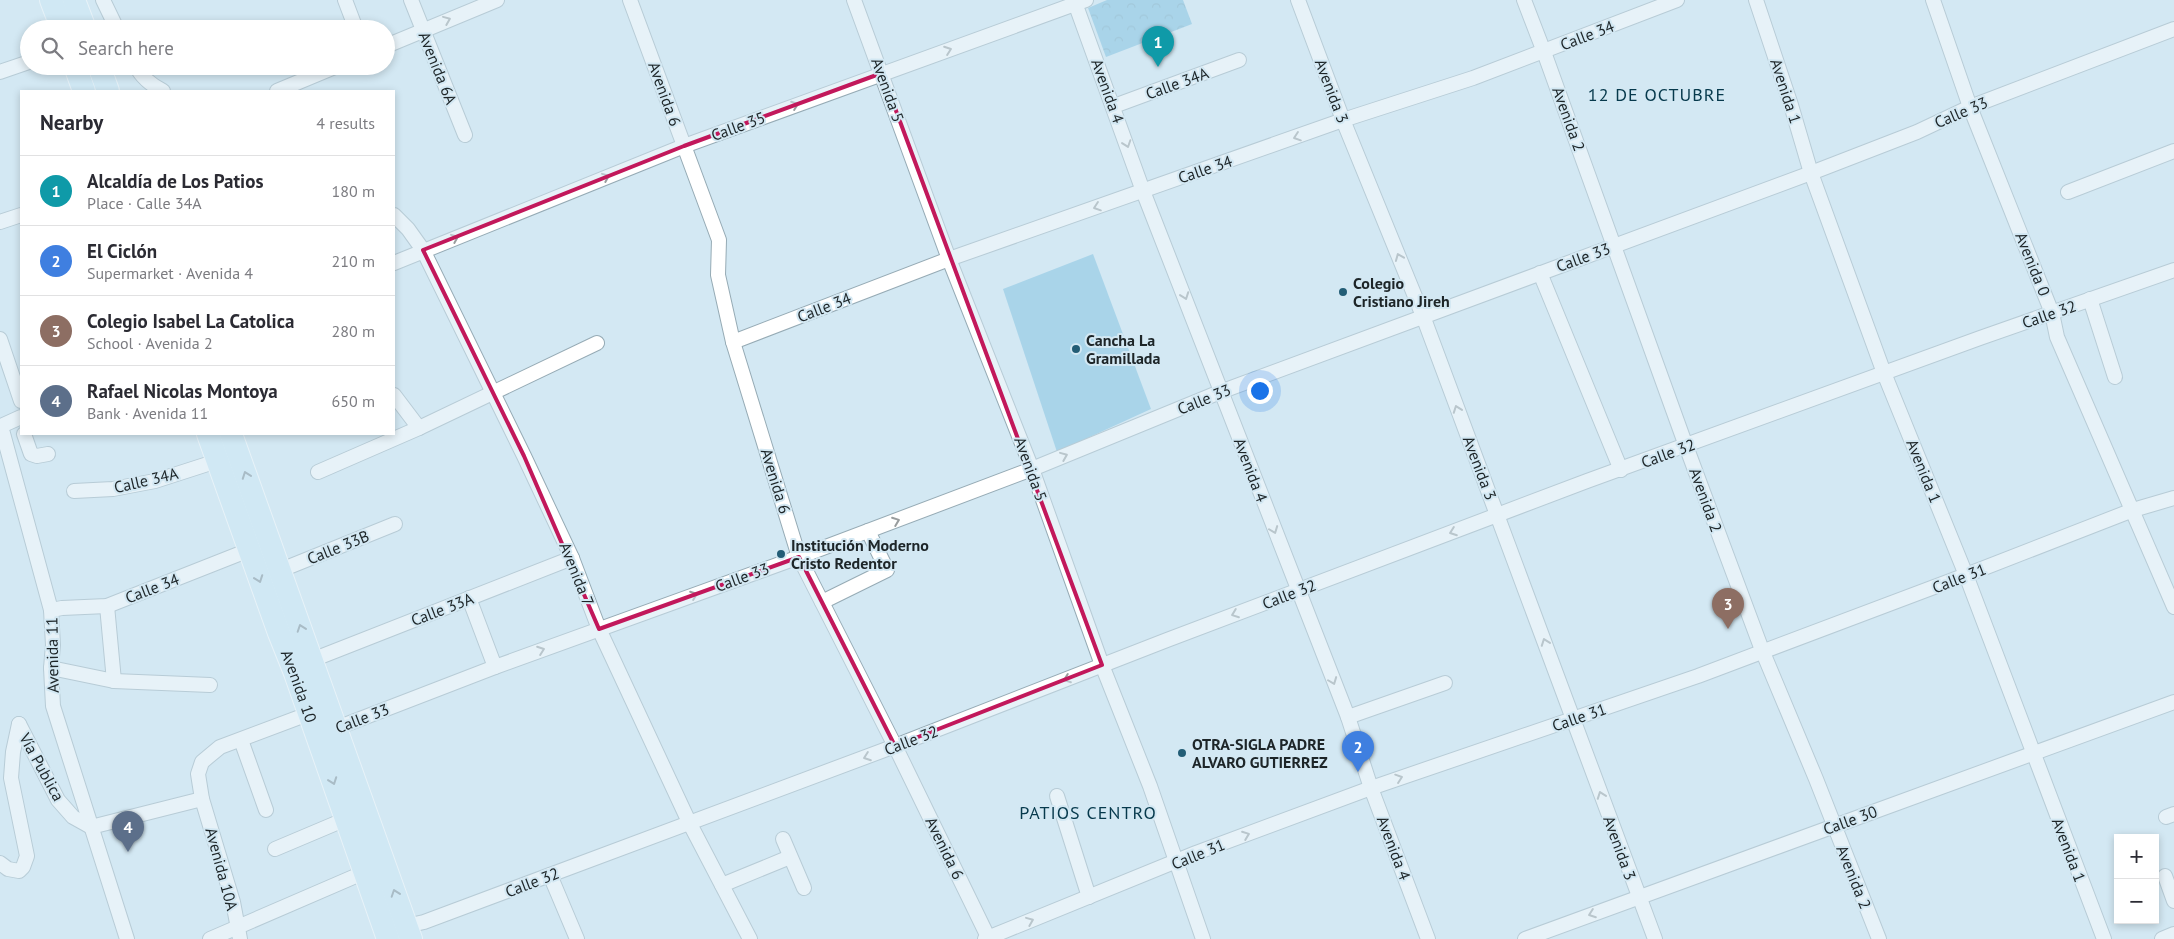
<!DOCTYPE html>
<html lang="en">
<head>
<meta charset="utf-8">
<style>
	body { margin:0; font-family:"PT Sans",sans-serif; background:#f7f7f7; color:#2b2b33 }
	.controls { position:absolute; right:15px; bottom:15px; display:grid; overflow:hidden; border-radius:0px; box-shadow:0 2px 8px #0003 }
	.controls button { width:45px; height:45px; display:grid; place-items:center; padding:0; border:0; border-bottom:1px solid #e1e1e2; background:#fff; color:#2b2b33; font:25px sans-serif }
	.you { position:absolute; left:1259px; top:390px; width:18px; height:18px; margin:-12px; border:4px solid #fff; border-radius:50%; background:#1a73e8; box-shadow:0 0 0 8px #1a73e833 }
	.badge { display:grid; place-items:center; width:32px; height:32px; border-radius:50%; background:#235d76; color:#fff; font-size:16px; font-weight:700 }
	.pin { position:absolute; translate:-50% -41px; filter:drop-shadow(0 1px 2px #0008) }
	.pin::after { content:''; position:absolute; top:26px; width:18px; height:15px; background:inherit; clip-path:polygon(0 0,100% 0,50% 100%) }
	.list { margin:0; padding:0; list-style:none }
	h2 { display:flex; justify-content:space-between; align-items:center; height:65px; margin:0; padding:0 20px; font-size:21px }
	h2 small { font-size:16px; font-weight:400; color:#7c7c81 }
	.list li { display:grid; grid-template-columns:32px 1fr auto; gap:15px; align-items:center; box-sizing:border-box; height:70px; padding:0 20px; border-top:1px solid #e1e1e2 }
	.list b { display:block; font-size:19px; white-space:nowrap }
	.list p { margin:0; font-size:16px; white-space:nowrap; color:#7c7c81 }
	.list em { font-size:16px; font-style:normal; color:#7c7c81 }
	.icon { flex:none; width:28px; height:28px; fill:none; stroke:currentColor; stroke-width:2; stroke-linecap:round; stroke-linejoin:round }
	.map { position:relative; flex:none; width:2174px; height:939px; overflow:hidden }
	.search { position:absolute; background:#fff; box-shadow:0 2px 8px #0003; left:20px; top:20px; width:375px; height:55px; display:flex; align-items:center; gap:12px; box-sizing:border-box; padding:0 18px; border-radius:28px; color:#7c7c81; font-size:19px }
	.panel { position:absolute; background:#fff; box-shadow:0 2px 8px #0003; left:20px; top:90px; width:375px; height:345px; border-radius:0px }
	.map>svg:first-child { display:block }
	.forest { fill:url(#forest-crowns) }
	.garden { fill:#76bdde }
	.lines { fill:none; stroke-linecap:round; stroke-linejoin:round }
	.minor-casing { stroke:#96abb5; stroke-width:16 }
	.primary-casing { stroke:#fff; stroke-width:24 }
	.minor { stroke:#fff; stroke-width:14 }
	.primary { stroke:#cde9f7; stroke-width:22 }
	.oneway { stroke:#999d9e }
	.oneway2 { stroke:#758790 }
	.marked { fill:none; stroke:#c2185b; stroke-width:4; stroke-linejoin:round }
	.poi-dot { fill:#235d76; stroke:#d3e8f3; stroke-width:2 }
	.labels { text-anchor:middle; stroke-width:4; stroke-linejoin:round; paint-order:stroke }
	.street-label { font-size:16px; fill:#1d2528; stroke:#d3e8f3 }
	.poi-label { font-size:16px; font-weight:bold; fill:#1d2528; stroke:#d3e8f3; text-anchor:start }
	.neighbourhood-label { font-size:18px; letter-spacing:1px; fill:#06394c; stroke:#d3e8f3 }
</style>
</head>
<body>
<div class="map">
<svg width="2174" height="939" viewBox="0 0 2174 939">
	<defs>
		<pattern id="forest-crowns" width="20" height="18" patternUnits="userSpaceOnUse" patternTransform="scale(1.25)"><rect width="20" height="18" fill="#76bdde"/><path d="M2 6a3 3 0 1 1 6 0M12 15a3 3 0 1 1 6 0" fill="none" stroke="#66a2be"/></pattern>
	</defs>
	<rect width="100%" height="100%" fill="#d3e8f3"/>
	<path class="forest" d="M 1107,0 L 1183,0 L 1192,24 L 1106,57 L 1088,8 Z"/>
	<path class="garden" d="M 1093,254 L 1151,409 L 1057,452 L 1003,289 Z"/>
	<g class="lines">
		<g class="minor-casing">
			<g id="minor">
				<path d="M 103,0 L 117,29"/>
				<path d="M 345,0 L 356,29"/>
				<path d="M 411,0 L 465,135"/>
				<path d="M 630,0 L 719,240 L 718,275 L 733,342 L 799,557 L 895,746 L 989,939"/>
				<path d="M 854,0 L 949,259 L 1032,469 L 1102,665 L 1150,786 L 1203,939"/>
				<path d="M 1074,0 L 1143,191 L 1348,717 L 1371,788 L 1428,939"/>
				<path d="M 1298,0 L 1343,120 L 1423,316 L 1655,939"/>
				<path d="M 1524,0 L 1544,52 L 1686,446 L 1762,650 L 1816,779 L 1879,939"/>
				<path d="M 1756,0 L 1791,105 L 1811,173 L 1884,373 L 1966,575 L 2104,939"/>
				<path d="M 1933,0 L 1970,107 L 2052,313 L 2057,337 L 2174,607"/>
				<path d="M 386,46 L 497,0"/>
				<path d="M 136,66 C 142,78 151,85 163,91"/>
				<path d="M 0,72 L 29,62"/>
				<path d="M 277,91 L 337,66"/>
				<path d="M 1114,106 L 1239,60"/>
				<path d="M 2068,192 L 2174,151"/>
				<path d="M 394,215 L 408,229 L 423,250 L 524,456 L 572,558 L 599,629 L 689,822 L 750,939"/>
				<path d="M 0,222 L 21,215"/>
				<path d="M 394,263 L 684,146 L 1086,0"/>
				<path d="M 1540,273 L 1621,470"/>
				<path d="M 2090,299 L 2115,377"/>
				<path d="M 0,339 L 21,401"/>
				<path d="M 733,342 L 949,259 L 1343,120 L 1473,78 L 1677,0"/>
				<path d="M 394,395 L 419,428"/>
				<path d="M 21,417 L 1,426 L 51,610 L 53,645 L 51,668 L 53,706 L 127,939"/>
				<path d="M 24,434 L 31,454 L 37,456 L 48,454"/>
				<path d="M 318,472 L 419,428 L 597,343"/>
				<path d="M 74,491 L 113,489 L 155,481 L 217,461"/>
				<path d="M 281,570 L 395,524"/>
				<path d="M 469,598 L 495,667"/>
				<path d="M 822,602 L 887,570 L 868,531"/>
				<path d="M 107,606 L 114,681"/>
				<path d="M 51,610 L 62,608 L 107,606 L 249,550"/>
				<path d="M 312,660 L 572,558"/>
				<path d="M 51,668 L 114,681 L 210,685"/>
				<path d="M 1348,717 L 1445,683"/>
				<path d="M 19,724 L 58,800 L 73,817 L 91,827 L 202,799"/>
				<path d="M 329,731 L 495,667 L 799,557 L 1032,469 L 1220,392 L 1811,173 L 1917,132 L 1970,107 L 2174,29"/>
				<path d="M 241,740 L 266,810"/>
				<path d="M 1057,796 L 1089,897"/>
				<path d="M 2166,817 L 2174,814"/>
				<path d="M 783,839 L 804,888"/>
				<path d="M 275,849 L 346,819"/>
				<path d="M 0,863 L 8,869 L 19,871 L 23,867 L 27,856 L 11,778 L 13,752 L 19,724"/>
				<path d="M 550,875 L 577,939"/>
				<path d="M 2165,876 L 2174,901"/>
				<path d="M 722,885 L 790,857"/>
				<path d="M 406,926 L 424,922 L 895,746 L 1167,640 L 1587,481 L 1980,338 L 2174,270"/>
				<path d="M 210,939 L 365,872"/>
				<path d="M 240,939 L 233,902 L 202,799 L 198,774 L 202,762 L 220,747 L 316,711"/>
				<path d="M 985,939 L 1196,853 L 1371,788 L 1698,676 L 1966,575 L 2133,510 L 2174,498"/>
				<path d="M 1525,939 L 2174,702"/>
				<path d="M 2162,939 L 2174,934"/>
			</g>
		</g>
		<g class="primary-casing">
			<g id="primary">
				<path d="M 51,0 L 62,29"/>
				<path d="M 74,0 L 85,29"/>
				<path d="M 75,66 L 84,91"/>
				<path d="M 99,66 L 108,91"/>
				<path id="s1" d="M 208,434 L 279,633 L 295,673 L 388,939"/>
				<path d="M 231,434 L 411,939"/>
			</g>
		</g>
		<use href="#minor" class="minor"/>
		<use href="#primary" class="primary"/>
	</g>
	<defs><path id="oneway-chevron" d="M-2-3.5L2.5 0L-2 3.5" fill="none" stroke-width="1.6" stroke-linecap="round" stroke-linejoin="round" transform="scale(1.25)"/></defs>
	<g class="oneway">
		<use href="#oneway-chevron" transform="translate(447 20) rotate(-22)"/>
		<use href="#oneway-chevron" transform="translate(948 50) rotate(-20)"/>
		<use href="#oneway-chevron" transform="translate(795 105) rotate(-20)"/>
		<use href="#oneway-chevron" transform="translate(1297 137) rotate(161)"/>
		<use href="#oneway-chevron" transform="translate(1127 144) rotate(71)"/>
		<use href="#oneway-chevron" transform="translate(606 177) rotate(-22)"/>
		<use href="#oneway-chevron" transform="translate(1097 207) rotate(161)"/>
		<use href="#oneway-chevron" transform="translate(455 238) rotate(-22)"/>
		<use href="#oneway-chevron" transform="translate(1399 257) rotate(-112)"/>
		<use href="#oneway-chevron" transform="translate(1185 296) rotate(70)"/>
		<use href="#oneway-chevron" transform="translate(1457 409) rotate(-110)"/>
		<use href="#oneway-chevron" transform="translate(1064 456) rotate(-22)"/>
		<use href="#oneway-chevron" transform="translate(896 521) rotate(-21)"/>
		<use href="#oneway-chevron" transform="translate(1274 530) rotate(69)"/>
		<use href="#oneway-chevron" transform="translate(1453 532) rotate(160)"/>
		<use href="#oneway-chevron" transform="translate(694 595) rotate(-20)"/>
		<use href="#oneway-chevron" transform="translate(1235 614) rotate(159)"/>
		<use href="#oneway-chevron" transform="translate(1545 642) rotate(-110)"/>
		<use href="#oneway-chevron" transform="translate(541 650) rotate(-20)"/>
		<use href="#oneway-chevron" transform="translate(1067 679) rotate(159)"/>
		<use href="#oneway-chevron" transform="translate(1333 681) rotate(69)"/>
		<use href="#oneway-chevron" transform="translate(867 757) rotate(160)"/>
		<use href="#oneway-chevron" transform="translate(1399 778) rotate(-19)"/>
		<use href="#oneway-chevron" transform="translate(1601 795) rotate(-110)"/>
		<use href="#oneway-chevron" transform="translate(1246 835) rotate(-21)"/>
		<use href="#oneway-chevron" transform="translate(1592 914) rotate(160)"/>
		<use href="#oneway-chevron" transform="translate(1030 921) rotate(-22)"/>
	</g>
	<g class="oneway2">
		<use href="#oneway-chevron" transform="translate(246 475) rotate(-110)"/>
		<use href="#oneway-chevron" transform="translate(259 579) rotate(70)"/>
		<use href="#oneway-chevron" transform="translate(301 628) rotate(-109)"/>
		<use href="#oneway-chevron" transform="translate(333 781) rotate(70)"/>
		<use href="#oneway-chevron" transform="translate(395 893) rotate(-109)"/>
	</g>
	<path d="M0 0H2174V939H0ZM 882,73 L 1102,665 L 895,746 L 799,557 L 599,629 L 524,456 L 423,250 L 684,146 Z" fill="#d3e8f3" fill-opacity=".55" fill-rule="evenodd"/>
	<path class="marked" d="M 882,73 L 1102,665 L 895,746 L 799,557 L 599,629 L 524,456 L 423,250 L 684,146 Z"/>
	<g class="poi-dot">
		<circle cx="1343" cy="292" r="5"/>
		<circle cx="1076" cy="349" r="5"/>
		<circle cx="781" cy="554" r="5"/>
		<circle cx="1182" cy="753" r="5"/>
	</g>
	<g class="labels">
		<g class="street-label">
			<text transform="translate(1587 35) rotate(-21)" y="6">Calle 34</text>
			<text transform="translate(438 68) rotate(68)" y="6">Avenida 6A</text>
			<text transform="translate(1177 83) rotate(-20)" y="6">Calle 34A</text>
			<text transform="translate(888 90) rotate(70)" y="6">Avenida 5</text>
			<text transform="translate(1108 91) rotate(70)" y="6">Avenida 4</text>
			<text transform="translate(1332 91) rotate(69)" y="6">Avenida 3</text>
			<text transform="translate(1786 91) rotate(72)" y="6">Avenida 1</text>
			<text transform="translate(665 94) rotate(70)" y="6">Avenida 6</text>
			<text transform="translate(1961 112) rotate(-23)" y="6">Calle 33</text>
			<text transform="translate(1569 119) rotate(70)" y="6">Avenida 2</text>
			<text transform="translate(738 126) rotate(-20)" y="6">Calle 35</text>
			<text transform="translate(1205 169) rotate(-19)" y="6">Calle 34</text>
			<text transform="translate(1583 257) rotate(-20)" y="6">Calle 33</text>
			<text transform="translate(2033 264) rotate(68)" y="6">Avenida 0</text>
			<text transform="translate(824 307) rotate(-21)" y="6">Calle 34</text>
			<text transform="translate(2049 314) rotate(-19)" y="6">Calle 32</text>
			<text transform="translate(1204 399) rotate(-22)" y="6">Calle 33</text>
			<text transform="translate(1668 453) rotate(-20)" y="6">Calle 32</text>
			<text transform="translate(1480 468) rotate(69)" y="6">Avenida 3</text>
			<text transform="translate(1031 469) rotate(70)" y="6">Avenida 5</text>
			<text transform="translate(1251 470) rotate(69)" y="6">Avenida 4</text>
			<text transform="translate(1924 471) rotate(68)" y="6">Avenida 1</text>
			<text transform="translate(146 480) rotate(-13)" y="6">Calle 34A</text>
			<text transform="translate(776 481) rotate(73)" y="6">Avenida 6</text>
			<text transform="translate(1706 500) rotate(70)" y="6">Avenida 2</text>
			<text transform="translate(338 547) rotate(-22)" y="6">Calle 33B</text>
			<text transform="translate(577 574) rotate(68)" y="6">Avenida 7</text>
			<text transform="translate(742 577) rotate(-20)" y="6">Calle 33</text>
			<text transform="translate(1959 578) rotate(-21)" y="6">Calle 31</text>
			<text transform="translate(152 588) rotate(-21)" y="6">Calle 34</text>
			<text transform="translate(1289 594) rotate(-21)" y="6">Calle 32</text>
			<text transform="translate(442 609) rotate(-21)" y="6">Calle 33A</text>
			<text transform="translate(52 655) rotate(-91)" y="6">Avenida 11</text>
			<text dy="6" stroke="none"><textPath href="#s1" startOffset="268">Avenida 10</textPath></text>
			<text transform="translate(1579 717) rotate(-19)" y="6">Calle 31</text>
			<text transform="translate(362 718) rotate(-21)" y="6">Calle 33</text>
			<text transform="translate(911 740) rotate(-21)" y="6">Calle 32</text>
			<text transform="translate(42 767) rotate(61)" y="6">Vía Publica</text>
			<text transform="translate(1850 820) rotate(-20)" y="6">Calle 30</text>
			<text transform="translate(945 848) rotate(64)" y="6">Avenida 6</text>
			<text transform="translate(1394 848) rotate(69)" y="6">Avenida 4</text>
			<text transform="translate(1620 848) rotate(70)" y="6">Avenida 3</text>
			<text transform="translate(2069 850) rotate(69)" y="6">Avenida 1</text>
			<text transform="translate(1198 854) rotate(-22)" y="6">Calle 31</text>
			<text transform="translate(222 869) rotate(75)" y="6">Avenida 10A</text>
			<text transform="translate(1854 877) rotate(68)" y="6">Avenida 2</text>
			<text transform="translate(532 882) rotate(-21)" y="6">Calle 32</text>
		</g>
		<g class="poi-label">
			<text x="1353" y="289">Colegio<tspan x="1353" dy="18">Cristiano Jireh</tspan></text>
			<text x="1086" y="346">Cancha La<tspan x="1086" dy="18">Gramillada</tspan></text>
			<text x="791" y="551">Institución Moderno<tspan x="791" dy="18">Cristo Redentor</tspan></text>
			<text x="1192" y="750">OTRA-SIGLA PADRE<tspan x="1192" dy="18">ALVARO GUTIERREZ</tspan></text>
		</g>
		<g class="neighbourhood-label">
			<text x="1657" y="101">12 DE OCTUBRE</text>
			<text x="1088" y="819">PATIOS CENTRO</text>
		</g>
	</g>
</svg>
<div class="controls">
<button>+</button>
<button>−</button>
</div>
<div class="you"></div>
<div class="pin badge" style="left:1158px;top:67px;background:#0f9aa8">1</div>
<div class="pin badge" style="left:1358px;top:772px;background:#3f7fe0">2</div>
<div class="pin badge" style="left:1728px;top:629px;background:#8d6e63">3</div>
<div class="pin badge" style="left:128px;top:852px;background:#5c6f8a">4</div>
<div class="search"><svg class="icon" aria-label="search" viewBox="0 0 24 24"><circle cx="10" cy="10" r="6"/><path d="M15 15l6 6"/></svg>Search here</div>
<section class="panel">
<h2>Nearby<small>4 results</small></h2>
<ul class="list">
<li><span class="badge" style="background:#0f9aa8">1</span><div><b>Alcaldía de Los Patios</b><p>Place · Calle 34A</p></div><em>180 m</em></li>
<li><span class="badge" style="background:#3f7fe0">2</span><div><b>El Ciclón</b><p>Supermarket · Avenida 4</p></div><em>210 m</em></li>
<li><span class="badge" style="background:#8d6e63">3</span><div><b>Colegio Isabel La Catolica</b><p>School · Avenida 2</p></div><em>280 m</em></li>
<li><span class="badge" style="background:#5c6f8a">4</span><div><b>Rafael Nicolas Montoya</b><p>Bank · Avenida 11</p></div><em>650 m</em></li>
</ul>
</section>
</div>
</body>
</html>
